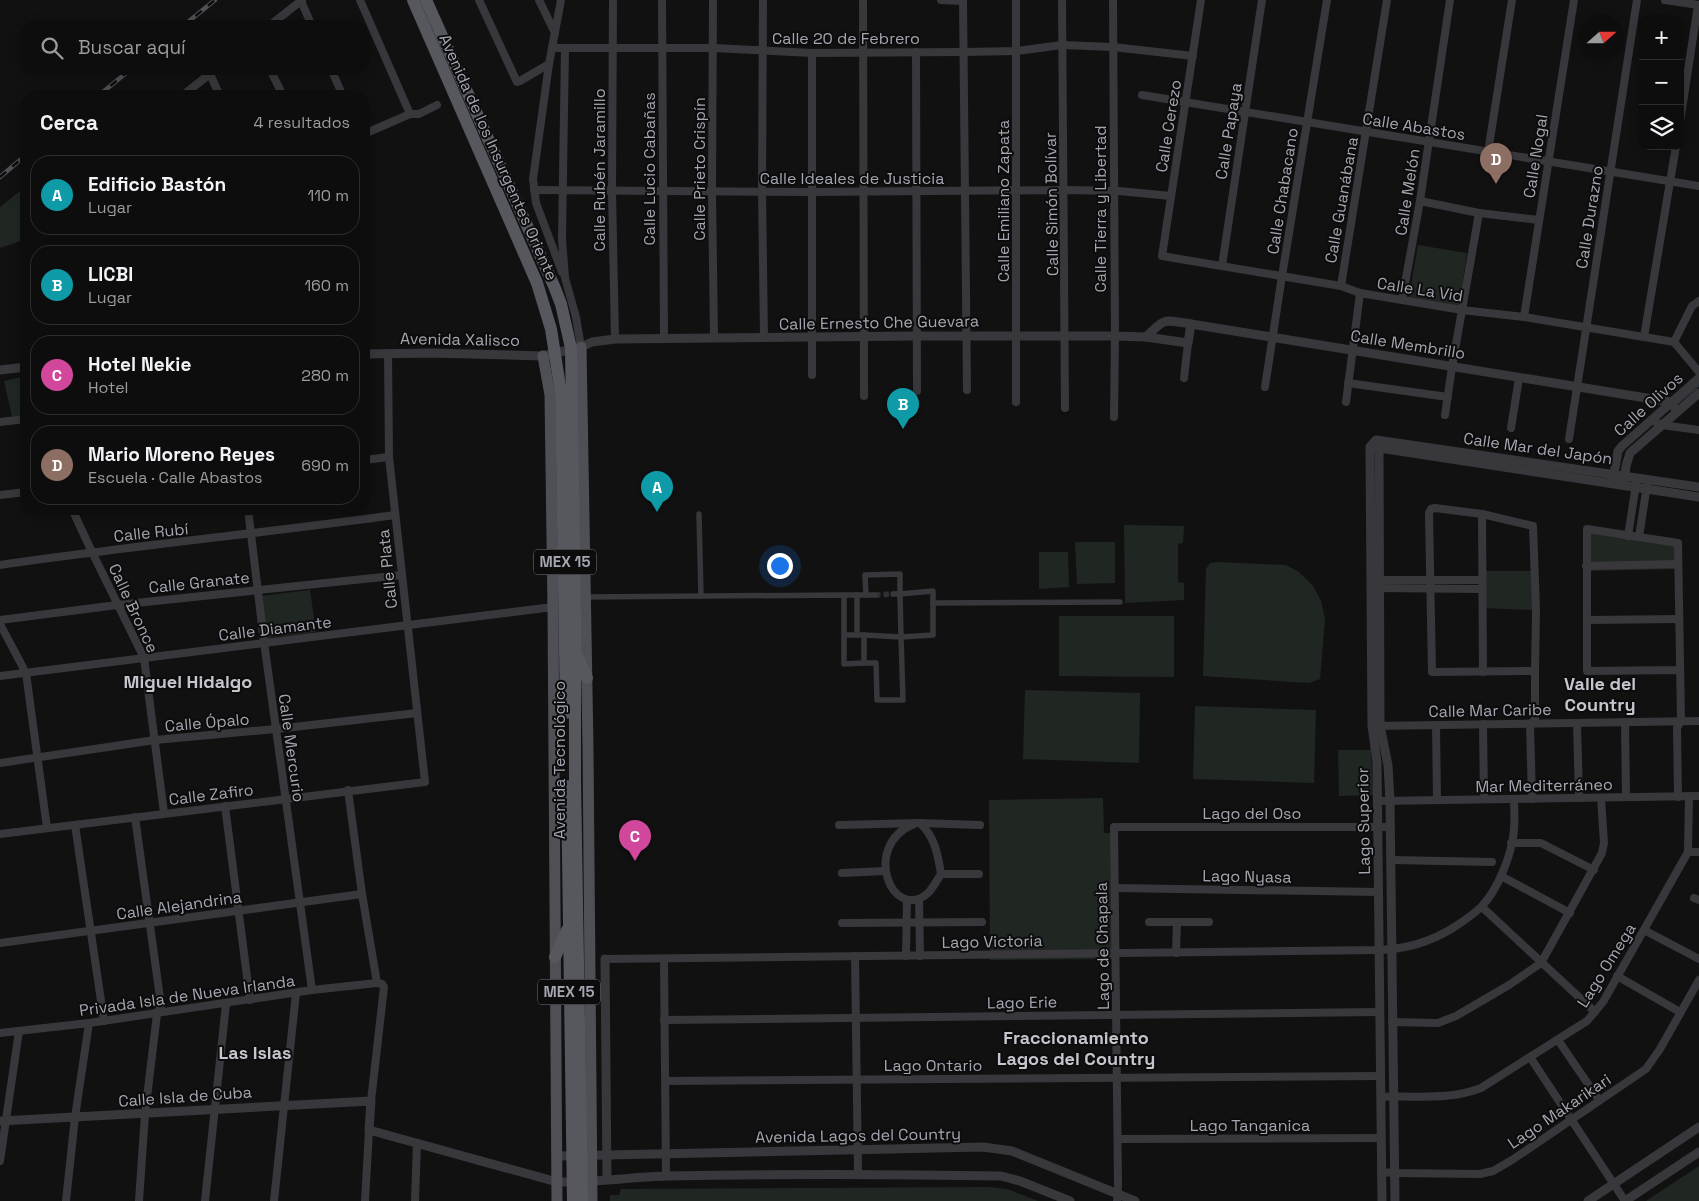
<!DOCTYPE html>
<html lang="es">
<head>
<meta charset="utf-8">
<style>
	body { margin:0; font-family:"Space Grotesk",sans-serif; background:#161617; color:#f1f3f6 }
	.controls { position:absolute; right:15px; top:15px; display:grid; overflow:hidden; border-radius:10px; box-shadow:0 2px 12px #0003 }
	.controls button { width:45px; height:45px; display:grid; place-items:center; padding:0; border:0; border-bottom:1px solid #2d2d2e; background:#0d0d0e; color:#f1f3f6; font:25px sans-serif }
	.compass { position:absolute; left:1579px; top:15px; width:45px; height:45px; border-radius:50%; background:#0d0d0e; box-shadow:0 2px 12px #0003; rotate:69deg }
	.you { position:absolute; left:779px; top:565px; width:18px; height:18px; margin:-12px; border:4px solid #fff; border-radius:50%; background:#1a73e8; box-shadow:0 0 0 8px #1a73e833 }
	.badge { display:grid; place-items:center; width:32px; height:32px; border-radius:50%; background:#ea580c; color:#fff; font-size:16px; font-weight:700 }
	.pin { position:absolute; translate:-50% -41px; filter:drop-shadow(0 1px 2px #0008) }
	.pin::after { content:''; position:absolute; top:26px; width:18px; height:15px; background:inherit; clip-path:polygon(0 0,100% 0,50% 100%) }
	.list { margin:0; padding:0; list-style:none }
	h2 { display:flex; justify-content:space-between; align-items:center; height:65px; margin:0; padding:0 20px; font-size:21px }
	h2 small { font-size:16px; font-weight:400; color:#9a9c9e }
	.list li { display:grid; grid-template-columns:32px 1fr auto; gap:15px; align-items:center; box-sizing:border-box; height:80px; margin:0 10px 10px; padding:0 10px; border:1px solid #2d2d2e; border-radius:20px }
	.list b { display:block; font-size:19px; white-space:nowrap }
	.list p { margin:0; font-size:16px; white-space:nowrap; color:#9a9c9e }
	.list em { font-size:16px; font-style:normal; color:#9a9c9e }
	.icon { flex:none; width:28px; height:28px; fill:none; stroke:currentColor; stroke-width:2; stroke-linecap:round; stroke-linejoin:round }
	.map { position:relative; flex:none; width:1699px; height:1201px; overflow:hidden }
	.search { position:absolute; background:#0d0d0e; box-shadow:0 2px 12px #0003; left:20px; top:20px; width:350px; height:55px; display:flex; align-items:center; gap:12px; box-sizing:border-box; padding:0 18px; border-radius:20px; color:#9a9c9e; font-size:19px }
	.panel { position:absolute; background:#0d0d0e; box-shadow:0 2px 12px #0003; left:20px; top:90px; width:350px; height:425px; border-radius:20px }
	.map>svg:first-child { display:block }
	.green { fill:#202723 }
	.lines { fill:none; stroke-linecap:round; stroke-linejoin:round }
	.stream { stroke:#30353d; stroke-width:2.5 }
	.pedestrian-tunnel { stroke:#2e2f32; stroke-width:5.5; stroke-dasharray:5.5 3; stroke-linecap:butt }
	.pedestrian { stroke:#38383c; stroke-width:5.5 }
	.minor { stroke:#38383c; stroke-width:8 }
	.tertiary { stroke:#38383c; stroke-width:9 }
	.primary { stroke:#4f4f56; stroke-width:11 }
	.trunk { stroke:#57585e; stroke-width:12 }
	.rail-casing { stroke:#4f5056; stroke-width:4.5 }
	.rail { stroke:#0d0c0d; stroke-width:2.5; stroke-dasharray:8; stroke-linecap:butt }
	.labels { text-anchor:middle; stroke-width:4; stroke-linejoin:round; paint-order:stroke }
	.shield { fill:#0d0c0d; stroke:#777880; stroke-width:1 }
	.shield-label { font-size:15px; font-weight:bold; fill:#a4a6b1 }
	.street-label { font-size:16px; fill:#a4a6b1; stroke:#0d0c0d }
	.neighbourhood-label { font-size:18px; font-weight:bold; fill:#c5c5ce; stroke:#0d0c0d }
</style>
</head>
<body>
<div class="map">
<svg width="1699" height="1201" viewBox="0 0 1699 1201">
	<rect width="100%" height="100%" fill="#111112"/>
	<g class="green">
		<path d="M 26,186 L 26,239 L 0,248 L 0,207 Z"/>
		<path d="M 1418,245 L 1467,253 L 1459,306 L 1409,297 Z"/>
		<path d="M 26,376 L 26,415 L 12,417 L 4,381 Z"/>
		<path d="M 1124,525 L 1184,526 L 1183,543 L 1178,544 L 1178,582 L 1184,583 L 1184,600 L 1125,603 Z"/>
		<path d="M 1587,533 L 1679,546 L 1679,569 L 1587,571 Z"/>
		<path d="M 1075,542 L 1115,542 L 1115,583 L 1077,584 Z"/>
		<path d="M 1039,552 L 1068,552 L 1069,587 L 1039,589 Z"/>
		<path d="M 1218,562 L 1286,565 L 1299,572 L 1313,586 L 1321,601 L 1325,619 L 1320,679 L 1309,683 L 1203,676 L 1206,569 L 1210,563 Z"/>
		<path d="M 1483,571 L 1533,571 L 1533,610 L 1483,608 Z"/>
		<path d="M 310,590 L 316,632 L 266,638 L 261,596 Z"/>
		<path d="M 1059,616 L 1174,616 L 1174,677 L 1059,676 Z"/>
		<path d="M 1025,690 L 1140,693 L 1139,763 L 1023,759 Z"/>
		<path d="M 1195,706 L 1316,710 L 1314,783 L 1193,779 Z"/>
		<path d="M 1338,750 L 1371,750 L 1373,795 L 1339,796 Z"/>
		<path d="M 1103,798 L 1104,833 L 1112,833 L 1114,959 L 990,960 L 989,800 Z"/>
		<path d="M 1699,1166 L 1699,1201 L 1646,1201 Z"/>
		<path d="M 989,1187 L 1007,1189 L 1038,1201 L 610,1201 L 610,1195 L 619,1195 L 621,1189 Z"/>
	</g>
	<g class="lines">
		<path class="stream" d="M 1675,405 L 1699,385"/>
		<path class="pedestrian-tunnel" d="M 875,595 L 893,594"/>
		<g class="pedestrian">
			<path d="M 699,514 L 701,596"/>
			<path d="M 933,591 L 933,635 L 901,637 L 900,594 Z"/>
			<path d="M 844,595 L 857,595 L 857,635"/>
			<path d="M 857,595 L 866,595 L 865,575 L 900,574 L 900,594 L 893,594"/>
			<path d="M 866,595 L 875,595"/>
			<path d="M 586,597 L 844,595 L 844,664 L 864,663 L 864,635 L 844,635"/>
			<path d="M 933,603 L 1120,602"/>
			<path d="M 864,635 L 901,637 L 903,700 L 877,700 L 876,663 L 864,663"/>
		</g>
		<g class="minor">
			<path d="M 360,0 L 410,114"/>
			<path d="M 479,0 L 517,82 L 520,81 L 549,64 L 552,48 L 713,48 L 812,53 L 964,52 L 1017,51 L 1062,45 L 1113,47 L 1193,56"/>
			<path d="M 539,0 L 555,33"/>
			<path d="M 613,0 L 612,191 L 615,339"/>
			<path d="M 662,0 L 664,339"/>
			<path d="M 713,0 L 712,191 L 714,338"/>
			<path d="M 763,0 L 762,191 L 764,338"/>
			<path d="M 863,0 L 864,396"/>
			<path d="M 941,0 L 963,1"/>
			<path d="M 963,0 L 967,390"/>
			<path d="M 1016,0 L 1016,402"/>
			<path d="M 1062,0 L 1065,408"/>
			<path d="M 1113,0 L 1115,336 L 1114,417"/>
			<path d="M 1201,0 L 1162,256 L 1341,286 L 1360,293 L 1462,310 L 1524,317 L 1674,342"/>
			<path d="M 1665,0 L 1699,5"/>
			<path d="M 301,1 L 312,26"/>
			<path d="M 269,26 L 302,0"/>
			<path d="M 552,48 L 561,0"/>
			<path d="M 565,48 L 562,239 L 565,278 L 576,317 L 581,347"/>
			<path d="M 916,52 L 917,391"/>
			<path d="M 812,53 L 812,375"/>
			<path d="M 549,64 L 533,179 L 536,203 L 562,272"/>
			<path d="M 270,69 L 283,96"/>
			<path d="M 331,69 L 343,96"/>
			<path d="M 210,74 L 220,96"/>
			<path d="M 1142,95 L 1699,186"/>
			<path d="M 182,96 L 216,69"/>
			<path d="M 1680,122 L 1698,5"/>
			<path d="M 364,134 L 410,114 L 419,114 L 437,105"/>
			<path d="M 1488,152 L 1512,0"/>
			<path d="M 534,190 L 812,192 L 1065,190 L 1119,191 L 1171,196"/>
			<path d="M 1420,201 L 1479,213 L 1539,220"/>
			<path d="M 1222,266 L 1262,0"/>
			<path d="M 1341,286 L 1387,0"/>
			<path d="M 1402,300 L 1420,201 L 1450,0"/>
			<path d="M 1699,301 L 1692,306 L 1674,342 L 1699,372"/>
			<path d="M 1524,317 L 1574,0"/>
			<path d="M 1644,337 L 1676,146"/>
			<path d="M 1184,378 L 1188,343"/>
			<path d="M 1348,383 L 1448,397"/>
			<path d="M 1265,387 L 1282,276 L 1327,0"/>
			<path d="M 1346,402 L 1360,293"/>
			<path d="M 1445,415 L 1452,367 L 1479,213"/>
			<path d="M 1651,420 L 1662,425 L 1699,430"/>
			<path d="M 0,422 L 26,419"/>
			<path d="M 1511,428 L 1519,378"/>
			<path d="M 1569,439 L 1637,0"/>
			<path d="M 364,460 L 389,457"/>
			<path d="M 0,495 L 26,492"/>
			<path d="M 1435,508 L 1482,514 L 1533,526 L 1536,610 L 1535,671 L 1432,672 L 1429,513 L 1431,509 Z"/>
			<path d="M 72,509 L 92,552 L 144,658 L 164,813"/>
			<path d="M 248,509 L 264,642 L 312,990"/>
			<path d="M 1482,514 L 1483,672"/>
			<path d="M 1628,536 L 1637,478"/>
			<path d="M 1639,537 L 1647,485"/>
			<path d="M 0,565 C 131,546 264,533 395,515"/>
			<path d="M 1586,566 L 1678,564"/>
			<path d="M 1374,580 L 1482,580"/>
			<path d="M 1375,588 L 1482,589"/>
			<path d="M 0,620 L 117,605 L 402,575"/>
			<path d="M 1587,620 L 1679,619"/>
			<path d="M 0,624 L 26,673 L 47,828"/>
			<path d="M 0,676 L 553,607"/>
			<path d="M 1625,722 L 1626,797"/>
			<path d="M 1577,723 L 1579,798"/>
			<path d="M 1483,724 L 1484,799"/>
			<path d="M 1436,725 L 1437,800"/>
			<path d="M 1374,726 L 1699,721"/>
			<path d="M 0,763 L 155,740 L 276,729 L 417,713"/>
			<path d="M 348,790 L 362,894 L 377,983"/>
			<path d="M 1678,797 L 1677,728 L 1681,721 L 1678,543 L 1587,529 L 1587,671 L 1679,670"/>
			<path d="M 1532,799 L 1530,724 L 1535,720 L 1535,671"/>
			<path d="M 1378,801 L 1699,796"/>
			<path d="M 225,806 L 250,1000"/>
			<path d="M 135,817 L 161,1005 L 157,1014 L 145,1114 L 139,1201"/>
			<path d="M 914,824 C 860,846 893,924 928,893 C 933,888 937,880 941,874 C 938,855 935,837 920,823"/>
			<path d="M 75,825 L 104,1021"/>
			<path d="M 839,825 L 920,823 L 980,825"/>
			<path d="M 0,834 L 425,782 L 389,457 L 388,353"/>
			<path d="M 1511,843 L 1541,843 L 1594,870"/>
			<path d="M 1688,852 L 1699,852"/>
			<path d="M 1391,860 L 1492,862"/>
			<path d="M 842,873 L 885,871"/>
			<path d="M 941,874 L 979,874"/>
			<path d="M 1501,876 L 1570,913"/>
			<path d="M 1115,888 L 1379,892"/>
			<path d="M 1694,898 L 1699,900"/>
			<path d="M 919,899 L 920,956"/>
			<path d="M 1482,907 L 1595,1012"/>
			<path d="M 1149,922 L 1209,922"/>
			<path d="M 842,923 L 982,922"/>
			<path d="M 1644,930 L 1699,959"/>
			<path d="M 0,943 L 362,894"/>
			<path d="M 1176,953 L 1177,922"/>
			<path d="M 855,956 L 858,1174"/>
			<path d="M 906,956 L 907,900"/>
			<path d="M 605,959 L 1380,950 C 1407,949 1430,942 1453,928 C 1462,922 1473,915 1481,907 C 1498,890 1512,854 1514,830 C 1515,820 1514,809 1514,799"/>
			<path d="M 664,959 L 666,1176"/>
			<path d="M 1617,976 L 1680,1012"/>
			<path d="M 664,1020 L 1380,1012"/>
			<path d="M 1392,1022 L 1438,1023 L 1456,1016 L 1509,985 L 1541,963 L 1602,853 L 1604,843 L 1601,798"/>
			<path d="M 0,1033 L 89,1023 L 312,990 L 377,983"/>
			<path d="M 1558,1040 L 1599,1100"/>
			<path d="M 1530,1057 L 1625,1201"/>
			<path d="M 665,1081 L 1381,1076"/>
			<path d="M 1381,1097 C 1417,1095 1447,1101 1481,1088 L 1587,1021 L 1603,1002 L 1688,852 L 1689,796"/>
			<path d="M 371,1101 L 384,987 L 382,984 L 377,983"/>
			<path d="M 1118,1139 L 1381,1138"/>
			<path d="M 0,1161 L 19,1031"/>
			<path d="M 1381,1172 L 1394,1173 L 1480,1174 L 1493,1171 L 1512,1160 L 1646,1069 L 1660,1049 L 1699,980"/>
			<path d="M 66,1201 L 75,1117 L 89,1023"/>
			<path d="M 205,1201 L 226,1004"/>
			<path d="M 274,1201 L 296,993"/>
			<path d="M 365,1201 L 369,1130"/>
			<path d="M 415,1201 L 417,1143"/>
			<path d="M 1117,1201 L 1118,1185 L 1114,827 L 1390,827"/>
		</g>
		<g class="tertiary">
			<path d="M 1146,337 C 1166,317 1163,320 1191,324 L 1671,402 L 1677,412"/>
			<path d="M 364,354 L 432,353 L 543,356 L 581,347 L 592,342 L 615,339 L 916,336 L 1115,336 L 1146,337 L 1188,343 L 1191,324"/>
			<path d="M 0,370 L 26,367"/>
			<path d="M 1373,447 L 1699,497"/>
			<path d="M 1379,448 L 1380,726 L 1388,765 L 1390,801 L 1395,1201"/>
			<path d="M 1613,479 L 1618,451 L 1622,446 L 1699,378"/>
			<path d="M 1624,481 L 1626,466 L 1630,453 L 1699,393"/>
			<path d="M 605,959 L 607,1179"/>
			<path d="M 0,1121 L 371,1101 L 369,1130 L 557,1182 C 592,1183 631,1177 667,1176 C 778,1174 890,1174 1001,1176 L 1020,1181 L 1070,1201"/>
			<path d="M 557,1156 L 983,1147 L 1012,1151 L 1135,1201"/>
			<path d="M 1382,1201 L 1377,762 L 1372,726 L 1370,447 L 1376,440 L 1699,487"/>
			<path d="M 1588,1201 L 1699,1127"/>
			<path d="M 1625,1201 L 1699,1152"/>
		</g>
		<g class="primary">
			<path d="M 581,347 L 588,748 L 592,1201"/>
			<path d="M 543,356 L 550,395 L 553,607 L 557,1201"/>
		</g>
		<g class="trunk">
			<path d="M 413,0 L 537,283 L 551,329 L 561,393 L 566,713"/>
			<path d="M 426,0 L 554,286 L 561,304 L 571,348 L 575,613 L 575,781 L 582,1201"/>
			<path d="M 552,569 L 564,546"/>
			<path d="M 578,657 L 587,678"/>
			<path d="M 567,786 L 573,1201"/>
			<path d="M 555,957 L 567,930"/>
		</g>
		<g class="rail-casing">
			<g id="rail">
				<path d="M 183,26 L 215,0"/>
				<path d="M 98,96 L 131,69"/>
				<path d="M 0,177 L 26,155"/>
			</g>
		</g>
		<use href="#rail" class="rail"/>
	</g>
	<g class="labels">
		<g class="shield">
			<rect x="534" y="549.5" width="62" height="25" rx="4"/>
			<rect x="538" y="979.5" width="62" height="25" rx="4"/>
		</g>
		<g class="shield-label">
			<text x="565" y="567">MEX 15</text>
			<text x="569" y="997">MEX 15</text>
		</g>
		<g class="street-label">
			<text x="846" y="44">Calle 20 de Febrero</text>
			<text transform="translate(1168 126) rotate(-81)" y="6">Calle Cerezo</text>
			<text transform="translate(1414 126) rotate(9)" y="6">Calle Abastos</text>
			<text transform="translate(1228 131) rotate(-81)" y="6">Calle Papaya</text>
			<text transform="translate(1535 156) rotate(-81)" y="6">Calle Nogal</text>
			<text transform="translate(499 157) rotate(66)" y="6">Avenida de los Insurgentes Oriente</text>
			<text transform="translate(649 169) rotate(-90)" y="6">Calle Lucio Cabañas</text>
			<text transform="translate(699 169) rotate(-90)" y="6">Calle Prieto Crispín</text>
			<text transform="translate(599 170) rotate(-90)" y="6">Calle Rubén Jaramillo</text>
			<text x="852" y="184">Calle Ideales de Justicia</text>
			<text transform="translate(1282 191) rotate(-81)" y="6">Calle Chabacano</text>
			<text transform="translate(1407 192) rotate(-81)" y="6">Calle Melón</text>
			<text transform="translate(1341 200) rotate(-80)" y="6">Calle Guanábana</text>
			<text transform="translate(1003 201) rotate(-90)" y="6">Calle Emiliano Zapata</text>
			<text transform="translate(1051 204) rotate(-91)" y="6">Calle Simón Bolívar</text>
			<text transform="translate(1100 209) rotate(-90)" y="6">Calle Tierra y Libertad</text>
			<text transform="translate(1589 217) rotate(-81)" y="6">Calle Durazno</text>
			<text transform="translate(1420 289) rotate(9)" y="6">Calle La Vid</text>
			<text transform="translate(879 322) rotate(-1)" y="6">Calle Ernesto Che Guevara</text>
			<text transform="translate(460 339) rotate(1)" y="6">Avenida Xalisco</text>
			<text transform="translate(1408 344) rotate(9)" y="6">Calle Membrillo</text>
			<text transform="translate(1648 404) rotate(-42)" y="6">Calle Olivos</text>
			<text transform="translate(1538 448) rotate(8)" y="6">Calle Mar del Japón</text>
			<text transform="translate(151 532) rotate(-6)" y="6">Calle Rubí</text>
			<text transform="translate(387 569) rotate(-96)" y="6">Calle Plata</text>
			<text transform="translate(199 582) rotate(-6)" y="6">Calle Granate</text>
			<text transform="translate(134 608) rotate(65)" y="6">Calle Bronce</text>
			<text transform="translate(275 628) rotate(-7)" y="6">Calle Diamante</text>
			<text transform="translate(1490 710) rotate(-1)" y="6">Calle Mar Caribe</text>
			<text transform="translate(207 722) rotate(-5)" y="6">Calle Ópalo</text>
			<text transform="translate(292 748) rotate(82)" y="6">Calle Mercurio</text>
			<text transform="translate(559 760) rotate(-90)" y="6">Avenida Tecnológico</text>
			<text transform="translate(1544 785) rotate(-1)" y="6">Mar Mediterráneo</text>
			<text transform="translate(211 794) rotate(-7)" y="6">Calle Zafiro</text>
			<text x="1252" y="819">Lago del Oso</text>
			<text transform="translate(1363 821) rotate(-91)" y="6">Lago Superior</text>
			<text transform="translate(1247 876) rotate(1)" y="6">Lago Nyasa</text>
			<text transform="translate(179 905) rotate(-8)" y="6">Calle Alejandrina</text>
			<text transform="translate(992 941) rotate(-1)" y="6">Lago Victoria</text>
			<text transform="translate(1102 946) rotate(-91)" y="6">Lago de Chapala</text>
			<text transform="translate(1606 965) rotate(-58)" y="6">Lago Omega</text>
			<text transform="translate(187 995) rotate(-8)" y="6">Privada Isla de Nueva Irlanda</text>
			<text transform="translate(1022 1002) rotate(-1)" y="6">Lago Erie</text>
			<text x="933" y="1071">Lago Ontario</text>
			<text transform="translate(185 1096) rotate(-4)" y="6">Calle Isla de Cuba</text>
			<text transform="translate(1559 1111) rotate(-34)" y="6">Lago Makarikari</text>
			<text x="1250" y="1131">Lago Tanganica</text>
			<text transform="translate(858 1135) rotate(-1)" y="6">Avenida Lagos del Country</text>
		</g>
		<g class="neighbourhood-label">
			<text x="188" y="688">Miguel Hidalgo</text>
			<text x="1600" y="690">Valle del<tspan x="1600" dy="21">Country</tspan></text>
			<text x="1076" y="1044">Fraccionamiento<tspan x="1076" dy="21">Lagos del Country</tspan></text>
			<text x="255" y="1059">Las Islas</text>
		</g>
	</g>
</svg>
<div class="controls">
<button>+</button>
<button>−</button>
<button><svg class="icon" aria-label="layers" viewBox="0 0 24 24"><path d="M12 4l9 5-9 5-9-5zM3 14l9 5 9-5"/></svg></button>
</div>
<svg class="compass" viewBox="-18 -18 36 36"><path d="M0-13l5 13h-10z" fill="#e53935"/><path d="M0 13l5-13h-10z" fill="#9a9c9e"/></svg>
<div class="you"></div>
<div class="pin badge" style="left:657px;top:512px;background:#0f9aa8">A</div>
<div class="pin badge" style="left:903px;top:429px;background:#0f9aa8">B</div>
<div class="pin badge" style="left:635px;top:861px;background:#d1479c">C</div>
<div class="pin badge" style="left:1496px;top:184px;background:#8d6e63">D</div>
<div class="search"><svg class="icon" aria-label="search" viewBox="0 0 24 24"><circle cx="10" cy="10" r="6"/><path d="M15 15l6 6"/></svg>Buscar aquí</div>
<section class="panel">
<h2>Cerca<small>4 resultados</small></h2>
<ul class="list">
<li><span class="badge" style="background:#0f9aa8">A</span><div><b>Edificio Bastón</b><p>Lugar</p></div><em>110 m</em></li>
<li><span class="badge" style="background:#0f9aa8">B</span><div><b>LICBI</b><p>Lugar</p></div><em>160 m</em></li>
<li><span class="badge" style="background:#d1479c">C</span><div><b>Hotel Nekie</b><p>Hotel</p></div><em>280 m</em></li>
<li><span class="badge" style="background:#8d6e63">D</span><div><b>Mario Moreno Reyes</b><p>Escuela · Calle Abastos</p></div><em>690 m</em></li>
</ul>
</section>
</div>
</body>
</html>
